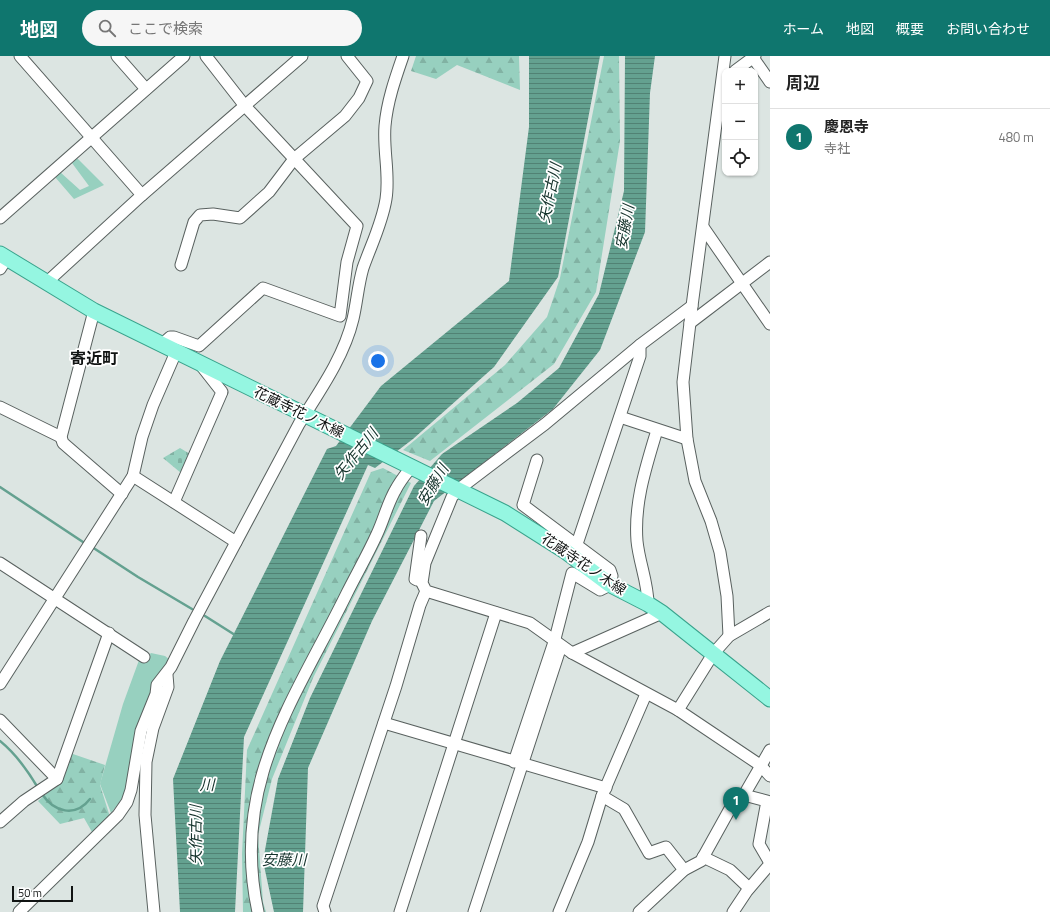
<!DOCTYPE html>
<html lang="ja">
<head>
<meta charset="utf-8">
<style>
	body { margin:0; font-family:"Titillium Web","Noto Sans JP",sans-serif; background:#f6f6f6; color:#222 }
	.controls { position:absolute; right:12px; top:12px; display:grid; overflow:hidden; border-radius:8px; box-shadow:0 1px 3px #0004 }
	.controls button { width:36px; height:36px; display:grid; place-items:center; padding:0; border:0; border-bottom:1px solid #e0e0e0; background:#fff; color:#222; font:20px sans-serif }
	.scale { position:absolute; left:12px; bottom:10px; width:61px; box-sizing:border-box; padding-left:4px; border:2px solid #111413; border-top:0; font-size:11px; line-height:14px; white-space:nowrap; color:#111413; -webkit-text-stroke:3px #fff; paint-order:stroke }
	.you { position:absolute; left:378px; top:305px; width:14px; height:14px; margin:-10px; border:3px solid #fff; border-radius:50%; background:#1a73e8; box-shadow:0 0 0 6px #1a73e833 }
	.badge { display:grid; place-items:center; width:26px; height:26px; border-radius:50%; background:#0f766e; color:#fff; font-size:13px; font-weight:700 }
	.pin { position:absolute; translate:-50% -33px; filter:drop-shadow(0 1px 2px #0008) }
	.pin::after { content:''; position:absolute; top:21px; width:14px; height:12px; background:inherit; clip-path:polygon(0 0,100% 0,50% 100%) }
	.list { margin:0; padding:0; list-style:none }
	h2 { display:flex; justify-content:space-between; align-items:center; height:52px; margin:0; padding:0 16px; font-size:17px }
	h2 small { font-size:13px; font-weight:400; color:#767676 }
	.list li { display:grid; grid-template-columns:26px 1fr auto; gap:12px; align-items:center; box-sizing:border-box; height:56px; padding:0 16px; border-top:1px solid #e0e0e0 }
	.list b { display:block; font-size:15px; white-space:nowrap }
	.list p { margin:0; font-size:13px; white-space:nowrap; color:#767676 }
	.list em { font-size:13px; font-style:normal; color:#767676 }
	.icon { flex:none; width:22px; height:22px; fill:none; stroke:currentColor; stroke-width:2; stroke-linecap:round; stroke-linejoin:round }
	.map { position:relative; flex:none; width:770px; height:856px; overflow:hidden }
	header { display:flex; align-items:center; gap:24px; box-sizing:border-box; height:56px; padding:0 20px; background:#0f766e; color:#fff }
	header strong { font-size:19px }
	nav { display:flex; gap:22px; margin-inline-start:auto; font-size:14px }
	.search { width:280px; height:36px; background:#f6f6f6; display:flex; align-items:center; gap:10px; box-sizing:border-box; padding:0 14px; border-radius:22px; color:#767676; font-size:15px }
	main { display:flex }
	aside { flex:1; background:#fff }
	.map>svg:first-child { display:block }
	.forest { fill:url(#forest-firs) }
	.cemetery { fill:url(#cemetery-stones) }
	.green { fill:#97d0bf }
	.water { fill:url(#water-rules) }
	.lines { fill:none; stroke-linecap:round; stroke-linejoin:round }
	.stream { stroke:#64a190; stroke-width:2.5 }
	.minor-casing { stroke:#59615f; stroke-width:13 }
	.major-casing { stroke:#39a38c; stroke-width:17 }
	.minor { stroke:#fff; stroke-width:11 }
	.major { stroke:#95f6e1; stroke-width:15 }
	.labels { text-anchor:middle; stroke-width:3.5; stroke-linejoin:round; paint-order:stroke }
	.street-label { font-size:14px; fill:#111413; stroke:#fff }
	.water-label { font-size:15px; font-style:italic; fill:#14322b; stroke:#fff }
	.quarter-label { font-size:16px; font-weight:bold; fill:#111413; stroke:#fff }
</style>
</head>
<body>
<header>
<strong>地図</strong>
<div class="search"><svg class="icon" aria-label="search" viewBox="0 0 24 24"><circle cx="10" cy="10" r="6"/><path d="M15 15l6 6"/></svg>ここで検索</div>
<nav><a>ホーム</a><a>地図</a><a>概要</a><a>お問い合わせ</a></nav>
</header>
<main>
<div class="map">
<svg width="770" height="856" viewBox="0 0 770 856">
	<defs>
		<pattern id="forest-firs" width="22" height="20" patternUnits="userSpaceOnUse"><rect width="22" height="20" fill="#97d0bf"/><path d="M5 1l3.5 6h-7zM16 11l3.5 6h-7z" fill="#81b2a3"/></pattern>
		<pattern id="cemetery-stones" width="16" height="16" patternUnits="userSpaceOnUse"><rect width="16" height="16" fill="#97d0bf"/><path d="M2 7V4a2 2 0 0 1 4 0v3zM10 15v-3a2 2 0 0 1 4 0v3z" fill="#81b2a3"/></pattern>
		<pattern id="water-rules" width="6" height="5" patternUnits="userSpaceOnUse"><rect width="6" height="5" fill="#64a190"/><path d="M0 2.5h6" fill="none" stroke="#518274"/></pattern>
	</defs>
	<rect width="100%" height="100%" fill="#dce5e2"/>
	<g class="forest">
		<path d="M 416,0 L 519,0 L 520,34 L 457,9 L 436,23 L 411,15 Z"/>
		<path d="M 604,0 L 619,0 L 620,85 L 596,236 L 554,308 L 430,405 L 403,394 L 505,309 L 547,261 L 560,222 Z"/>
		<path d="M 383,412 L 411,427 L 313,622 L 272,723 L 258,779 L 263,846 L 266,856 L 243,856 L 242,798 L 247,694 L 371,416 Z"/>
		<path d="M 70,697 L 105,709 L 100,729 L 110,761 L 96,776 L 92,776 L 84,762 L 60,768 L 38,745 L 60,726 Z"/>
	</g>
	<path class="cemetery" d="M 180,392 L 190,398 L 181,417 L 163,402 Z"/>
	<g class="green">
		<path d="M 77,102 L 104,129 L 74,143 L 55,121 L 60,116 L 80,134 L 89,130 L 72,107 Z"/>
		<path d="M 142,596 L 146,602 L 151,597 L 165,600 L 170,604 L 125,739 L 111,757 L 100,728 L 123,648 Z"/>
	</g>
	<g class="water">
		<path d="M 529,0 L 600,0 L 558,221 L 494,311 L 413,383 L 375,412 L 368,409 L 244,681 L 235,856 L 180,856 L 173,723 L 220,605 L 327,393 L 336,390 L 381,330 L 509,225 L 529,71 Z"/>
		<path d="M 625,0 L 655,0 L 650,37 L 645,176 L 600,294 L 553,353 L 434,445 L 372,565 L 308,712 L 303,856 L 274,856 L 263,805 L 278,723 L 310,642 L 414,430 L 442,398 L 517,347 L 559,312 L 599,238 L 624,135 Z"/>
	</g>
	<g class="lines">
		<g class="stream">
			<path d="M 0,431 L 83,486"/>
			<path d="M 92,491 L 138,521 L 192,553"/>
			<path d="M 205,560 L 235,579"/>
			<path d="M 0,685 C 16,698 28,715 38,732"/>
			<path d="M 42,738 C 54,756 75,762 90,743"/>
		</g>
		<g class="minor-casing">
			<g id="minor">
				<path d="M 20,0 L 142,139"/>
				<path d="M 117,0 L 146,33"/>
				<path d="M 725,0 L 692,250 L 683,326 L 687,383 L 695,425 L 711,465 L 720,496 L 727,540 L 729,580"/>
				<path d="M 752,0 L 770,26"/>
				<path d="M 735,15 L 755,0"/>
				<path d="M 0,162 L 184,0"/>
				<path d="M 703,171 L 770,268"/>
				<path d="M 181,209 L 194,166 L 200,159 L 213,158 L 240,162 L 269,136 L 294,103 L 345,60 L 359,42 L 367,25 L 347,0"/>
				<path d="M 0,213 L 7,202"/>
				<path d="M 46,227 L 142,139 L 302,0"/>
				<path d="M 692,250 L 640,289 L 545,368 L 459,433 L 452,441 L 425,507 L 422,527 L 426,535 L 530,567 L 572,597 L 678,654 L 760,709 L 770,720"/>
				<path d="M 94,255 L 61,381 L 63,387 L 122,438"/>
				<path d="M 690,267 L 770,206"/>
				<path d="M 161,289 L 170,281 L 174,281 L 199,290 L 263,232 L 340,260 L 347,206 L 357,170 L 245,50 L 206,0"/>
				<path d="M 0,351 L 61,381"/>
				<path d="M 620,361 L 687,383"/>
				<path d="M 133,420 L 236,486"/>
				<path d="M 174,446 L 222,336 L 200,308"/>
				<path d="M 577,488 L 640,300 L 640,289"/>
				<path d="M 0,507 L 144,601"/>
				<path d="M 417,524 L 415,523 L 421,480"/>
				<path d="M 648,548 C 648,527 639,506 637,485 C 634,446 646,411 657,374"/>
				<path d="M 572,597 L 662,557"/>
				<path d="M 0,628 L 133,420 L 142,381 L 153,349 L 176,296"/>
				<path d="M 646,638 L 602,740 L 624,753 L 649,797 L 666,791 L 684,814"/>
				<path d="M 678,654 L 713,598 L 729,580 L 770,556"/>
				<path d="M 0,664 L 57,723"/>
				<path d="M 384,667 L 606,732"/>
				<path d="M 514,706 L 555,583 L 572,517 L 600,534 L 606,531 L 612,520 L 610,514 L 523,449 L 537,404"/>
				<path d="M 744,739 L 767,745 L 759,788 L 770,807"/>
				<path d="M 0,766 L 24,745 L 57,723 L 109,577"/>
				<path d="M 703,801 L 730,814 L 749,832"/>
				<path d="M 19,856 L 118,759 L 127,746 L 131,734 L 141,675 L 156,638 L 157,629 L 171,611 L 194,565 L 299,368 C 319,336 344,301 353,263 C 357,246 358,229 363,212 C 371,189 382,168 386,143 C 390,119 383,95 385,70 C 387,46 395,23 403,0"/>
				<path d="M 154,856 L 145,759 L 146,706 L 153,672 L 168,631 L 167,619"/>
				<path d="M 258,856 C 230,728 294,645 347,537 C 357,517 368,498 377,478 C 384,463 388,446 396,433 C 400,425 406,418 412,410"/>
				<path d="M 325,856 L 323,850 L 396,630 L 420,549 L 426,535"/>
				<path d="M 400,856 L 496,557"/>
				<path d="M 474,856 L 561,590"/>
				<path d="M 559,856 L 588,786 L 602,740"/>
				<path d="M 639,856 L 684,814 L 701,805 L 731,751 L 744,739 L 770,694"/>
				<path d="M 733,856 L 747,835 L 770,808"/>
			</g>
		</g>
		<g class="major-casing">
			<path id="major" d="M 0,198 L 94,255 L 505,457 L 565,495 L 609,528 L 648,548 L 662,557 L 770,643"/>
		</g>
		<use href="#minor" class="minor"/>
		<use href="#major" class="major"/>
	</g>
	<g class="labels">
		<g class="street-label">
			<text transform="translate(299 356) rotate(26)" y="5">花蔵寺花ノ木線</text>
			<text transform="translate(584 508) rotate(34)" y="5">花蔵寺花ノ木線</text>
		</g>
		<g class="water-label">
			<text transform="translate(550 137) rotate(-78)" y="5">矢作古川</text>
			<text transform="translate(625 171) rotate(-80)" y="5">安藤川</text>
			<text transform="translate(356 398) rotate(-51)" y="5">矢作古川</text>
			<text transform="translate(433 429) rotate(-59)" y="5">安藤川</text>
			<text x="207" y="734">川</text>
			<text transform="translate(196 779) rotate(-90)" y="5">矢作古川</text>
			<text x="284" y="809">安藤川</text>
		</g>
		<g class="quarter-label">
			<text x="94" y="308">寄近町</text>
		</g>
	</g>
</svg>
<div class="controls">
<button>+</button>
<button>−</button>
<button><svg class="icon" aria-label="locate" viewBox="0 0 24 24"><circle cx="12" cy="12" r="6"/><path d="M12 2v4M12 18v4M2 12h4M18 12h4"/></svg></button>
</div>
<div class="scale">50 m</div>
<div class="you"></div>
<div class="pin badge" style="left:736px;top:764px">1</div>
</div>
<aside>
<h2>周辺<small></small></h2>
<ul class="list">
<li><span class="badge">1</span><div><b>慶恩寺</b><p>寺社</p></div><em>480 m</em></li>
</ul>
</aside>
</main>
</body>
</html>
